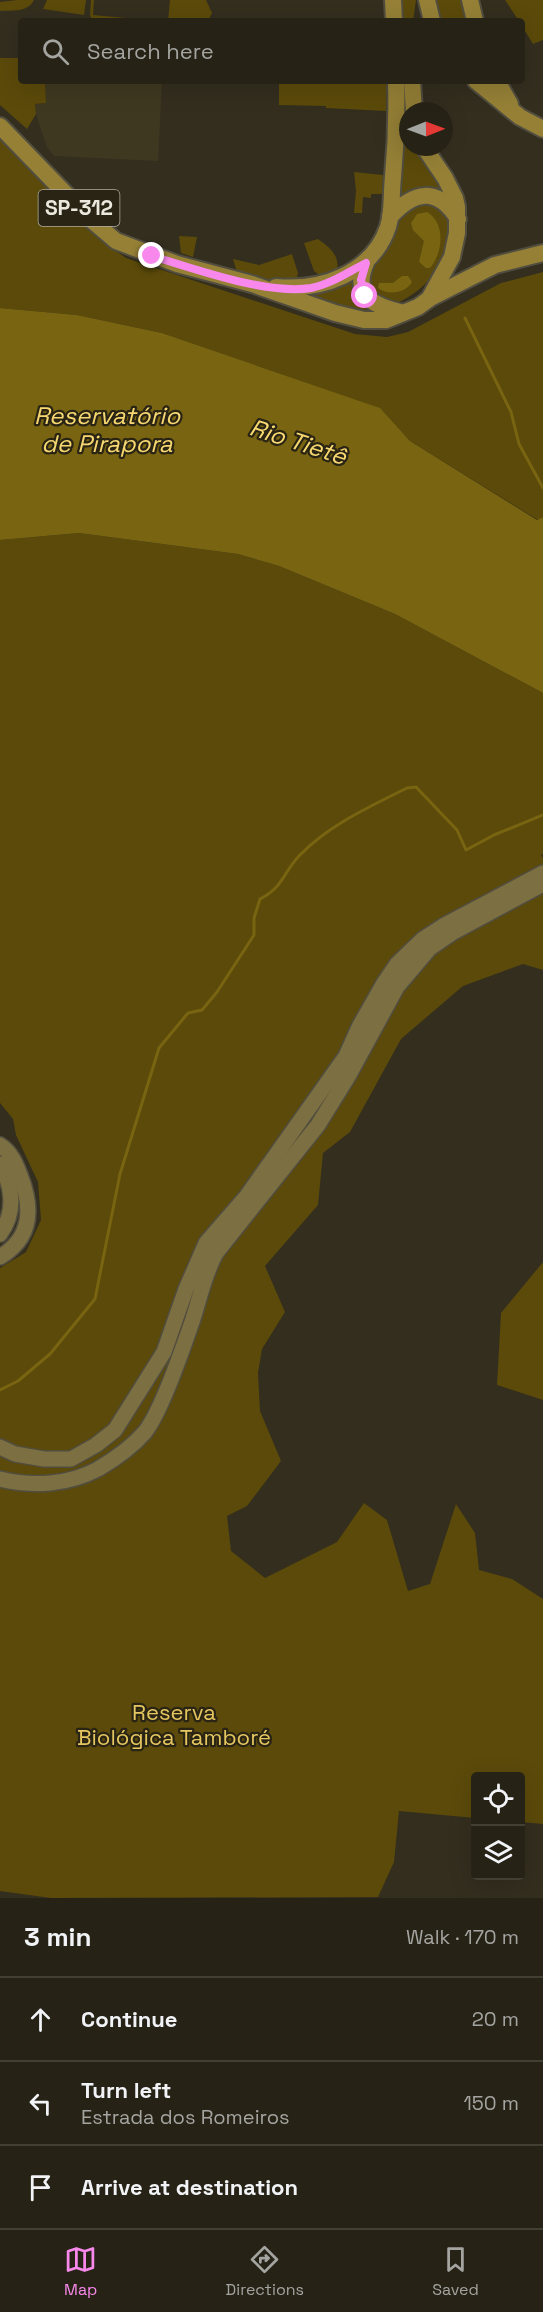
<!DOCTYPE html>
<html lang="en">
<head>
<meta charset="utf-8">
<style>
	body { margin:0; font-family:"Space Grotesk",sans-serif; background:#322f23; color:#f1f3f6 }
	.controls { position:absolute; right:18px; bottom:18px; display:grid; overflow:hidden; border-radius:6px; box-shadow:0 6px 24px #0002 }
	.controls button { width:54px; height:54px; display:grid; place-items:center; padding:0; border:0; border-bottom:2px solid #423f35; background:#262216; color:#f1f3f6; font:30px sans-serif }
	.compass { position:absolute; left:399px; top:102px; width:54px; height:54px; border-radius:50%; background:#262216; box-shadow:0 6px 24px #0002; rotate:89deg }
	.stop { position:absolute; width:18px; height:18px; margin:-14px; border:4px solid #f888eb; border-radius:50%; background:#fff }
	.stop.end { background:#f888eb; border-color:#fff; box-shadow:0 2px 6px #0008 }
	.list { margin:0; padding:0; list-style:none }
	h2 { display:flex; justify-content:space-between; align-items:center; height:78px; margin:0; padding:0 24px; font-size:26px }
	h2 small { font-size:20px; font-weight:400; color:#a4a4a1 }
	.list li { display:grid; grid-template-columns:39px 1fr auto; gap:18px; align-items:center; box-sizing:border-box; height:84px; padding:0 24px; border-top:2px solid #423f35 }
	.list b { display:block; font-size:22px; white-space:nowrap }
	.list p { margin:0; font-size:20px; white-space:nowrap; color:#a4a4a1 }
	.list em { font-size:20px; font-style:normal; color:#a4a4a1 }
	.icon { flex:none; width:33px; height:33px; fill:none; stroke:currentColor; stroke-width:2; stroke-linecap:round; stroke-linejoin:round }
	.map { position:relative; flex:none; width:543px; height:1898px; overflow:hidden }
	.search { position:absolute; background:#262216; box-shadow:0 6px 24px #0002; left:18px; right:18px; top:18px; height:66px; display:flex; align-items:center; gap:15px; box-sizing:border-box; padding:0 21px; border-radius:6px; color:#a4a4a1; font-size:22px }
	.sheet { height:330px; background:#262216 }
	nav { display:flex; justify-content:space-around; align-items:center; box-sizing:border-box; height:84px; border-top:2px solid #423f35; background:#262216; font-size:16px; color:#a4a4a1 }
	nav a { display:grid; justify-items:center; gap:3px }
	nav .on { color:#f888eb }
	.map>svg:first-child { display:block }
	.built { fill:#3f3821 }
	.green { fill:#5b4a0a }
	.water { fill:#796411 }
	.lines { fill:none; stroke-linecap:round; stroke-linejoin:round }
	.stream { stroke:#796411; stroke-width:3 }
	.secondary-casing { stroke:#514d3f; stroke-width:18 }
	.primary-casing { stroke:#514d3f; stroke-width:20 }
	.secondary { stroke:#7c6f41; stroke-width:15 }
	.primary { stroke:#958036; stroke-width:16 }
	.route { stroke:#f888eb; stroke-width:8 }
	.labels { text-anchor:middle; stroke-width:4.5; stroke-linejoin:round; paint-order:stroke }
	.shield { fill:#292414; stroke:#b1ada1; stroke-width:1.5 }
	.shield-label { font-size:21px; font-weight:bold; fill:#ebe8de }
	.park-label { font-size:22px; fill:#e6c75f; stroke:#292414 }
	.water-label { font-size:24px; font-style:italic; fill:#f7d870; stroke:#292414 }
</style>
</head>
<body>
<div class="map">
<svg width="543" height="1898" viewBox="0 0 543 1898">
	<rect width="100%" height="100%" fill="#332e1e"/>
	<path class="built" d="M 45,81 L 162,81 L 158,161 L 54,156 L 47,147 L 36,114 L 35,104 L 46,103 Z"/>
	<g class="green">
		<path d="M 17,0 L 34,0 C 27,13 13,10 0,11 L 0,2 Z"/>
		<path d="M 47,0 L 86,0 L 84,15 L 43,9 Z"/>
		<path d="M 91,0 L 94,0 L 93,15 L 159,21 L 92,19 L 90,16 Z"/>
		<path d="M 170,0 L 206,0 L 212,13 L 208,21 L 168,21 Z"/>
		<path d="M 399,0 L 416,0 L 413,21 L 400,21 Z"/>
		<path d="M 434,0 L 461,0 L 466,21 L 438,21 Z"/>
		<path d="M 505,0 L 543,0 L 543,40 L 533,44 L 522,26 L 522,21 L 519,21 Z"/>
		<path d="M 0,58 L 21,58 L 21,81 L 45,81 L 46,103 L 35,104 L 36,114 L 27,129 L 0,105 Z"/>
		<path d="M 279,81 L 387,81 L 386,111 L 326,108 L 326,106 L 279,105 Z"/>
		<path d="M 402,81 L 408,111 L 408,147 L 420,147 L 446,194 L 400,199 Z"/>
		<path d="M 0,137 L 99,239 L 126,258 L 355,334 L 387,337 L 408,332 L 501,283 L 543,272 L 543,517 L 538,520 L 410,441 L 379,408 L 162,333 L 77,315 L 0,308 Z"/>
		<path d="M 354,172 L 383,175 L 382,194 L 371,194 L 371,198 L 363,197 L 362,213 L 354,213 L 356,191 Z"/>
		<path d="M 431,201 L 449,219 C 450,252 438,278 410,296 C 404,300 396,305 388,303 C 383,302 376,298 371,295 L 367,274 L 403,211 Z"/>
		<path d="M 179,236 L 197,237 L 193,257 L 181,253 Z"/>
		<path d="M 318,239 C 329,247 340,255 337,270 L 322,277 L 314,271 L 304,243 Z"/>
		<path d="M 292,254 L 298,273 L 296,282 L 280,284 L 239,272 L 236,269 L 233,259 L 259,265 Z"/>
		<path d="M 355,277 L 369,309 L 367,310 L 351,309 L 312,297 L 313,294 L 327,290 Z"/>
		<path d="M 79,533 L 238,554 L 279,566 L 395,614 L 543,693 L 543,854 L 541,855 L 543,858 L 543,970 L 523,964 L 463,986 L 401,1039 L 350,1132 L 323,1153 L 318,1205 L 265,1266 L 285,1312 L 262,1349 L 258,1373 L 260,1411 L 281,1461 L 247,1506 L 227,1516 L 231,1551 L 265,1578 L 337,1542 L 364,1503 L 387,1520 L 408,1591 L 430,1584 L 456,1504 L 475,1533 L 479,1570 L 512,1579 L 543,1599 L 543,1824 L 521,1822 L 520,1776 L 476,1776 L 475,1818 L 399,1811 L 394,1862 L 378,1897 L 51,1898 L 0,1891 L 0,1268 L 26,1252 L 41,1220 L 38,1182 L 16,1135 L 13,1119 L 0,1103 L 0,540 Z"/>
		<path d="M 543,1262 L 543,1400 L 497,1385 L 501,1313 Z"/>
	</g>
	<g class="water">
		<path d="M 427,212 C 446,223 443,253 430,268 L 426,268 L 419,262 L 424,241 L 413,230 L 411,223 L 417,214 Z"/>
		<path d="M 402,276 L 408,276 L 412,282 C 406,293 388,296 378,288 L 379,283 L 393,283 Z"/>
		<path d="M 0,308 L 77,315 L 162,333 L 380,408 L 410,441 L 537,520 L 543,517 L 543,693 L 395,614 L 279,566 L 238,554 L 79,533 L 0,540 Z"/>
	</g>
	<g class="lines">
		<g class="stream">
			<path d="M 465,318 L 511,412 L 519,444 L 543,488"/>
			<path d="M 0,1390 L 18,1381 L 50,1354 L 95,1299 L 120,1174 L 159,1048 L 188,1013 L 202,1010 L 217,992 L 254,935 L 254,918 L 260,899 C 284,887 283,872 300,855 C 329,825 371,806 407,788 L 416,787 L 457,830 L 466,850 L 494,835 L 543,815"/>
		</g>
		<g class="secondary-casing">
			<g id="secondary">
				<path d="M 0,1145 C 11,1152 16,1164 20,1175 C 33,1208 32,1238 0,1257"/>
				<path d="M 0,1164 C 13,1186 16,1212 0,1234"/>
				<path d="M 0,1447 L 15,1454 L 44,1459 L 71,1459 L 96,1445 L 115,1430 L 164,1352 L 186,1289 L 206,1243 L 246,1197 L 346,1056 L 359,1027 L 384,983 L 397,964 L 423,939 L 443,926 L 543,873"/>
				<path d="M 0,1479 C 33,1487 68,1485 98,1469 C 115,1459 132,1447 145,1432 C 162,1410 182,1350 192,1322 C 200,1298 204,1275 216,1253 L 318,1125 L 349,1075 L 397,987 L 430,948 L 452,933 L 543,884"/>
			</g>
		</g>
		<g class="primary-casing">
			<g id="primary">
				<path d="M 393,0 L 394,21"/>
				<path d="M 427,0 L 432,21"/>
				<path d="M 470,0 L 475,21"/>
				<path d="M 412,81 L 414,111"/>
				<path d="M 476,81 L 520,117 L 543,129"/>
				<path d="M 497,81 L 510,104"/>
				<path d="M 0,126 L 89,218 L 116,241 L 177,264 L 252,284 L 335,313 L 364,320 L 386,320 L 418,307 L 429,299 L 452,257 L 457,233 L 457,207 L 455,198 L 445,178 L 424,147"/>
				<path d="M 390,217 C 414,191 437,186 458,219"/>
				<path d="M 366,263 C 351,297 375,306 403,313"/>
				<path d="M 276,287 C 321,291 372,274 388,227 C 393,211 391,194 393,177 C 396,145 397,113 396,81"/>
				<path d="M 430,298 L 495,265 L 543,253"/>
			</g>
		</g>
		<use href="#secondary" class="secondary"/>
		<use href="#primary" class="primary"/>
	</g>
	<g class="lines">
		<path class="route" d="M 152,256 C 195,269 267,295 311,288 C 331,284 348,272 366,263 L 361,280 L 365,296"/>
	</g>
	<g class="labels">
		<rect class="shield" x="38.5" y="190" width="81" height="36" rx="4.5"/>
		<g class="shield-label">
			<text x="79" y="215">SP-312</text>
		</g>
		<g class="park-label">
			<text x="174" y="1720">Reserva<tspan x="174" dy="25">Biológica Tamboré</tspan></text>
		</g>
		<g class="water-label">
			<text x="107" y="424">Reservatório<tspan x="107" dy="28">de Pirapora</tspan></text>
			<text transform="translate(298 442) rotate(18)" y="8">Rio Tietê</text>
		</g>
	</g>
</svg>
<div class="controls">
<button><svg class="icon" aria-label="locate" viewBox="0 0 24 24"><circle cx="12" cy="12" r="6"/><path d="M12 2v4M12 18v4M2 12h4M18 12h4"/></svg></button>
<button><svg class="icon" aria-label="layers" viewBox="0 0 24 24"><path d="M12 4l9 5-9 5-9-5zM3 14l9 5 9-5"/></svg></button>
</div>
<svg class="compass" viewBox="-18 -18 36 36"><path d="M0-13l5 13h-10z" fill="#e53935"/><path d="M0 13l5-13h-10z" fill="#a4a4a1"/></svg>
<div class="stop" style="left:365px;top:296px"></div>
<div class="stop end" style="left:152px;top:256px"></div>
<div class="search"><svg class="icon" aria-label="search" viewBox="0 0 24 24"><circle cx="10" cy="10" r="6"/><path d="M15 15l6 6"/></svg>Search here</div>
</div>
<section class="sheet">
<h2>3 min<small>Walk · 170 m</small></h2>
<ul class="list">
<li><svg class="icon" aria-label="ahead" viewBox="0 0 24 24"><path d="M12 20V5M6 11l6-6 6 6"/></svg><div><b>Continue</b></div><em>20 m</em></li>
<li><svg class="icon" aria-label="left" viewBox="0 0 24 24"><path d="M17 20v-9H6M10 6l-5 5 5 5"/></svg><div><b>Turn left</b><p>Estrada dos Romeiros</p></div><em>150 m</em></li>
<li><svg class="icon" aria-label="arrive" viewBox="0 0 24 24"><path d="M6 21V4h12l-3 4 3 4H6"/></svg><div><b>Arrive at destination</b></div></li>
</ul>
</section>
<nav>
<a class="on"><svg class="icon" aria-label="map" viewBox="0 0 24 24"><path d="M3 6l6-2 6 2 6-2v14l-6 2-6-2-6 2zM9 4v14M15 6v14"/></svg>Map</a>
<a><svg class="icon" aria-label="directions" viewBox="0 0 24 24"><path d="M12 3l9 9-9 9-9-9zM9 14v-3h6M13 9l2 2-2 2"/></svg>Directions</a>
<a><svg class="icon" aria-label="saved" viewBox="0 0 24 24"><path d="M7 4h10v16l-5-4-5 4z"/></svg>Saved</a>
</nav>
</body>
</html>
